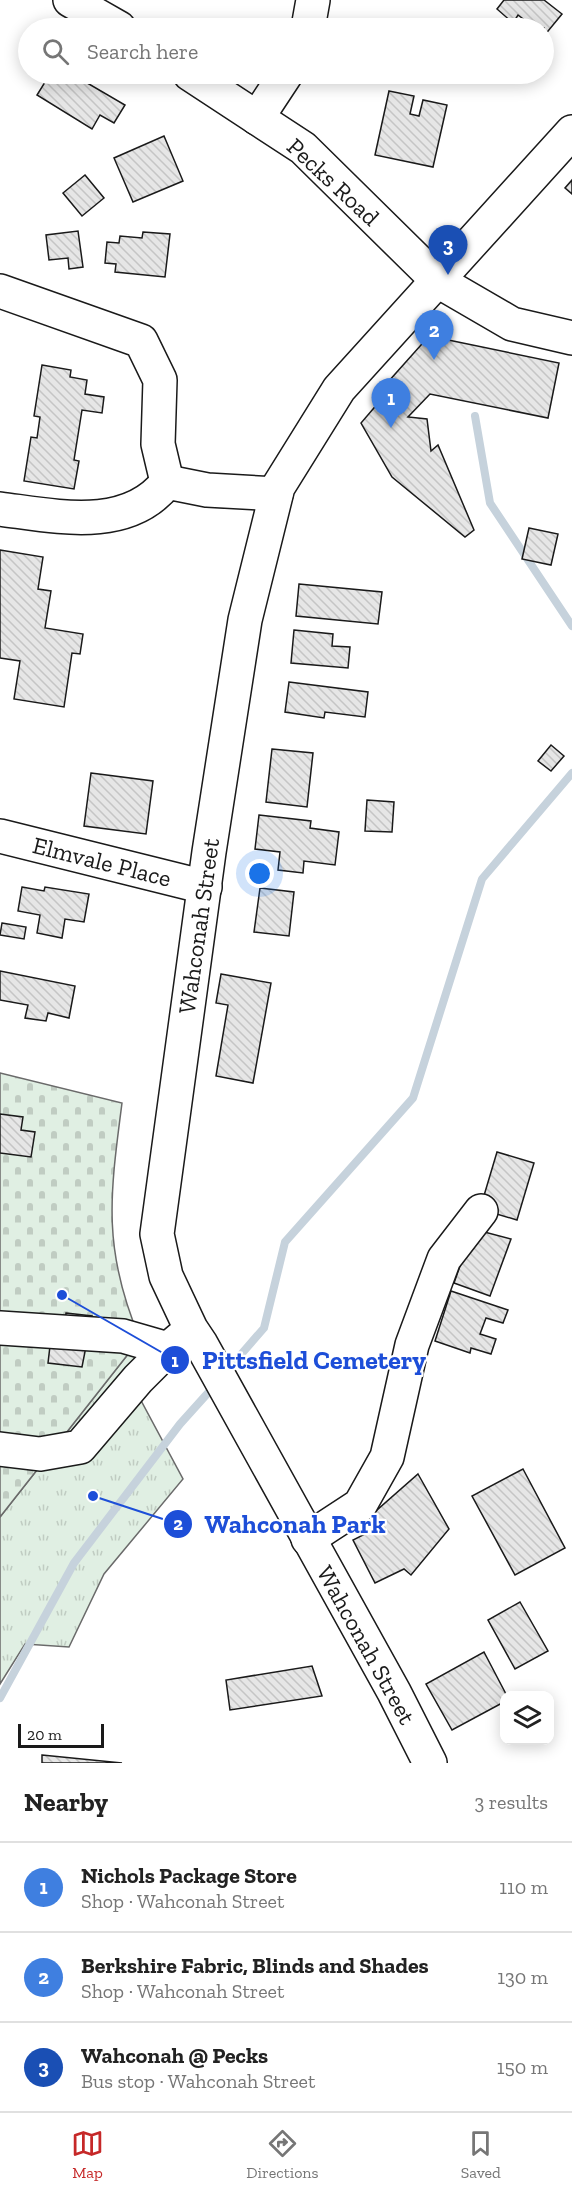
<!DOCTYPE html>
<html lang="en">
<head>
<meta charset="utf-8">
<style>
	body { margin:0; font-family:"Zilla Slab",serif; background:#f6f6f6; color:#222 }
	.controls { position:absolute; right:18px; bottom:18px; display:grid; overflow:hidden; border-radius:12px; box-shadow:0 3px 15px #0003 }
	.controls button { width:54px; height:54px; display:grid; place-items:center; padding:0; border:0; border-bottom:2px solid #e0e0e0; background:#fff; color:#222; font:30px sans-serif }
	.scale { position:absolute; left:18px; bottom:15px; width:86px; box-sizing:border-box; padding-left:6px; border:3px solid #1a1a1a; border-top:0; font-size:16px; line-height:21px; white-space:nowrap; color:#1a1a1a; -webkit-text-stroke:4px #fff; paint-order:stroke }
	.you { position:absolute; left:260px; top:874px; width:21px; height:21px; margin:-15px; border:4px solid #fff; border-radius:50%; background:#1a73e8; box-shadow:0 0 0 9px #1a73e833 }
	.badge { display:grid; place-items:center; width:39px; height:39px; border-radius:50%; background:#c62828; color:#fff; font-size:20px; font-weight:700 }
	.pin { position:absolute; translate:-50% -50px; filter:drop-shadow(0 2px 3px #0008) }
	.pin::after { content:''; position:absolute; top:32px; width:21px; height:18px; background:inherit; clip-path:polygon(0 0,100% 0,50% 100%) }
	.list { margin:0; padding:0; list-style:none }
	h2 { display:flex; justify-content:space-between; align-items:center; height:78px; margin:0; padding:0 24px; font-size:26px }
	h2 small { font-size:20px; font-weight:400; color:#767676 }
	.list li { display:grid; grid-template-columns:39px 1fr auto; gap:18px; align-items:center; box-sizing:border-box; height:90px; padding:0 24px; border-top:2px solid #e0e0e0 }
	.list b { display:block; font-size:22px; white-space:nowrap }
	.list p { margin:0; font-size:20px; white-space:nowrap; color:#767676 }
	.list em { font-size:20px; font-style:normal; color:#767676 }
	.icon { flex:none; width:33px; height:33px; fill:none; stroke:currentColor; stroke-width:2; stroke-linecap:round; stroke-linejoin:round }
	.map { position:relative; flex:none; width:572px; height:1763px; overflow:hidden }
	.search { position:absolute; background:#fff; box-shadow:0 3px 15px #0003; left:18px; right:18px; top:18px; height:66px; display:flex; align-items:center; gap:15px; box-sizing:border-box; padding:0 21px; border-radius:33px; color:#767676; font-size:22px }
	.sheet { height:348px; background:#fff }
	nav { display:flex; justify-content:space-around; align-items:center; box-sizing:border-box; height:84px; border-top:2px solid #e0e0e0; background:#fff; font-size:16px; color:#767676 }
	nav a { display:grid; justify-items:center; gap:3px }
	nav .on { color:#c62828 }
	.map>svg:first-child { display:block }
	.grass { fill:url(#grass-tufts); stroke:#6a6a6a; stroke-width:1.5 }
	.cemetery { fill:url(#cemetery-stones); stroke:#6a6a6a; stroke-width:1.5 }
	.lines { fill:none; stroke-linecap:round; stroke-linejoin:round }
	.stream { stroke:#c6d2dc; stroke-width:8 }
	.building { fill:url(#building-back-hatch); stroke:#1a1a1a; stroke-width:1.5 }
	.minor-casing { stroke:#1a1a1a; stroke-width:36 }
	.minor { stroke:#fff; stroke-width:33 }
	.labels { text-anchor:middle; stroke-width:4.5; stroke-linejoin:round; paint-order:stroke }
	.street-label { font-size:24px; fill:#1a1a1a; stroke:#fff }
	.leader { fill:none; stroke:#1d4ed8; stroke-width:2 }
	.callout-dot { fill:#1d4ed8; stroke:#fff; stroke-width:2 }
	.mark-label { font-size:18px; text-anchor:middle; font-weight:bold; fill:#fff }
	.callout-label { font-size:26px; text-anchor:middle; font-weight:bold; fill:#1d4ed8; stroke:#fff; stroke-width:4.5; stroke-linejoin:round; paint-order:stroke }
</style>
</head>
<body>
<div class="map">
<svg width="572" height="1763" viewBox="0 0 572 1763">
	<defs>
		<pattern id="grass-tufts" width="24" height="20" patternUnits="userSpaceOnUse" patternTransform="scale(1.5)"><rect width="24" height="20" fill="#e0efe3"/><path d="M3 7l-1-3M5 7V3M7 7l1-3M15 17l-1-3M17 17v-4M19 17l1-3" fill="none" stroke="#c0ccc2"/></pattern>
		<pattern id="cemetery-stones" width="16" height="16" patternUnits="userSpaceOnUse" patternTransform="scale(1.5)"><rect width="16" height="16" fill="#e0efe3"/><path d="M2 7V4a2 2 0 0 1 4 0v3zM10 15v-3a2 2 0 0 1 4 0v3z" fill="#c0ccc2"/></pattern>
		<pattern id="building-back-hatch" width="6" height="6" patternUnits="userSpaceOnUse" patternTransform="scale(1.5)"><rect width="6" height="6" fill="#e6e6e6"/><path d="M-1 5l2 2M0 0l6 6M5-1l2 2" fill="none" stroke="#c5c5c5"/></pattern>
	</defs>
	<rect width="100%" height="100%" fill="#fff"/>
	<path class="grass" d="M 140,1339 L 162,1379 L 137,1393 L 183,1479 L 104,1574 L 69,1647 L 25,1644 L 0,1684 L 0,1517 Z"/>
	<path class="cemetery" d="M 0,1073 L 122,1103 C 110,1195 102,1249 140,1339 L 0,1517 Z"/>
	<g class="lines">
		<g class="stream">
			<path d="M 475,416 L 490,503 L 572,626"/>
			<path d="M 224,1374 L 264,1328 L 285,1242 L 413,1098 L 482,879 L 572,773"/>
			<path d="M 0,1698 L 74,1563 L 180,1424 L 216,1384"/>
		</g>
	</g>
	<g class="building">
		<path d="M 504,0 L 544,0 L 562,14 L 544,36 L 544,28 L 535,28 L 518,15 L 513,23 L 497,9 Z"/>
		<path d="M 50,74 L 86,74 L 82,80 L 125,105 L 114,123 L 100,115 L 92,129 L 37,95 Z"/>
		<path d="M 389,91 L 414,96 L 410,114 L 419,116 L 423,100 L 447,105 L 433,167 L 375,155 Z"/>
		<path d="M 164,136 L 183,181 L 133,202 L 114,158 Z"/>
		<path d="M 85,175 L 104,198 L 82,216 L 63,193 Z"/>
		<path d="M 572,180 L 572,194 L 565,188 Z"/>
		<path d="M 78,231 L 83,267 L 69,269 L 68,258 L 49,260 L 46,235 Z"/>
		<path d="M 143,232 L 170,234 L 165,277 L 115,272 L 116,264 L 105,263 L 107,242 L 119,243 L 120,236 L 142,238 Z"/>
		<path d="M 429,336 L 559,363 L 548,418 L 430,394 L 408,417 L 427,419 L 431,451 L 438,445 L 474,530 L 465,537 L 392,477 L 361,423 L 385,395 L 380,391 Z"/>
		<path d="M 42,365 L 71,370 L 70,377 L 87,380 L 85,394 L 104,397 L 102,413 L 82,410 L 74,460 L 79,461 L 74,489 L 24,481 L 31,437 L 37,438 L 40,417 L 34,416 Z"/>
		<path d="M 529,528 L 558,534 L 551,565 L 522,559 Z"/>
		<path d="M 0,550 L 43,557 L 38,589 L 51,591 L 45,628 L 83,634 L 80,654 L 72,653 L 64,707 L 14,699 L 20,661 L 0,658 Z"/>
		<path d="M 299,584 L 382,592 L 378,624 L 296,616 Z"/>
		<path d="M 294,630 L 333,634 L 332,646 L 350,647 L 348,668 L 291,663 Z"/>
		<path d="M 289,682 L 368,692 L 365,717 L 325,712 L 324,718 L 285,712 Z"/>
		<path d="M 551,745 L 564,756 L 551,771 L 538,761 Z"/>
		<path d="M 272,749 L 313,753 L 307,807 L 266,802 Z"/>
		<path d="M 91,773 L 153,781 L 146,834 L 84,826 Z"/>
		<path d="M 367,800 L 394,802 L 392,832 L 365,831 Z"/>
		<path d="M 259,815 L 311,821 L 310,828 L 339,832 L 335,865 L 304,861 L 303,873 L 278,870 L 280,852 L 255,849 Z"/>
		<path d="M 22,887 L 44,891 L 45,887 L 89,894 L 84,922 L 65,919 L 62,938 L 37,933 L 40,915 L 18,911 Z"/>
		<path d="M 260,888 L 294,892 L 289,936 L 254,932 Z"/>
		<path d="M 2,923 L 26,927 L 24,939 L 0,935 Z"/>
		<path d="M 0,971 L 75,986 L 69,1018 L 48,1013 L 46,1021 L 25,1018 L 28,1005 L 0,1000 Z"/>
		<path d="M 221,974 L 271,983 L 253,1083 L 216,1076 L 228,1005 L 216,1003 Z"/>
		<path d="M 0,1114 L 23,1117 L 21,1130 L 35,1132 L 31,1157 L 0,1153 Z"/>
		<path d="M 497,1152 L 534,1163 L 517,1220 L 480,1209 Z"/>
		<path d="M 473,1229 L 511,1239 L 490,1296 L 454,1283 Z"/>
		<path d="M 451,1291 L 508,1310 L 503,1323 L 486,1318 L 480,1334 L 496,1339 L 491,1354 L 471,1348 L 470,1353 L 435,1341 Z"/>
		<path d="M 66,1313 L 92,1316 L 82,1367 L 48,1363 L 50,1346 L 62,1347 Z"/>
		<path d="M 523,1469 L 565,1548 L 515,1575 L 472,1496 Z"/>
		<path d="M 418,1474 L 449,1529 L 411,1575 L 404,1569 L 375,1583 L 353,1540 L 375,1529 L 368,1518 Z"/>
		<path d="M 520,1602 L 548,1651 L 515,1669 L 488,1620 Z"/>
		<path d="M 484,1652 L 507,1696 L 504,1696 L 504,1702 L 452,1730 L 426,1684 Z"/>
		<path d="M 312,1666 L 322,1696 L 230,1710 L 226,1680 Z"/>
		<path d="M 42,1755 L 122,1763 L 42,1763 Z"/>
	</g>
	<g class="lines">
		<g class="minor-casing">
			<g id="minor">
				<path d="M 70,0 L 119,28"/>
				<path d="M 308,28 L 313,0"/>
				<path d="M 190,74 L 303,148 L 438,281 L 512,324 L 572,338"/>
				<path d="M 257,118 L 286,74"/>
				<path d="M 0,291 L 141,341 L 160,380 L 158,444 L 167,482"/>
				<path d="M 0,509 C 55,516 128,533 167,482 L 207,490 L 276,494"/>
				<path d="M 0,836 L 205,887"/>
				<path d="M 0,1328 L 123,1336 L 168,1349 L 181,1338"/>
				<path d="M 0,1449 L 40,1454 L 80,1447 L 138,1379 L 168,1349"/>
				<path d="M 308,1539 L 360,1505 L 387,1457 L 412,1345 L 444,1259 L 481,1211"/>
				<path d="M 430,1763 L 394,1692 L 201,1344 L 191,1329 L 166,1276 L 157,1234 L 209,852 L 245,620 L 278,487 L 339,389 L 572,132"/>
			</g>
		</g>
		<use href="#minor" class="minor"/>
	</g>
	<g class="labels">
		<g class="street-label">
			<text transform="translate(333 182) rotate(43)" y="8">Pecks Road</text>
			<text transform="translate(102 862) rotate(14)" y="8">Elmvale Place</text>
			<text transform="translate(199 926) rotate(-82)" y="8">Wahconah Street</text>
			<text transform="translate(366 1645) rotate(61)" y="8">Wahconah Street</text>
		</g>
	</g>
	<path class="leader" d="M62 1295L175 1360M93 1496L178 1524"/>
	<g class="callout-dot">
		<circle cx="62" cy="1295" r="6"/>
		<circle cx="93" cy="1496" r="6"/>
		<circle cx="175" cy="1360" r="15"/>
		<circle cx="178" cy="1524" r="15"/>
	</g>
	<g class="mark-label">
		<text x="175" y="1367">1</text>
		<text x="178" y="1530">2</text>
	</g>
	<g class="callout-label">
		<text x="314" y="1369">Pittsfield Cemetery</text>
		<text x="295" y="1533">Wahconah Park</text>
	</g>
</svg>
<div class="controls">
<button><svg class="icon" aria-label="layers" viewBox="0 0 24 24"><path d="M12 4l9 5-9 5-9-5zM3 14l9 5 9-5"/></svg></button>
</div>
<div class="scale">20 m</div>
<div class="you"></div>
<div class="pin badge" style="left:391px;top:428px;background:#3f7fe0">1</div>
<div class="pin badge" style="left:434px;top:360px;background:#3f7fe0">2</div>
<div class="pin badge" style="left:448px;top:275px;background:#1a4fb4">3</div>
<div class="search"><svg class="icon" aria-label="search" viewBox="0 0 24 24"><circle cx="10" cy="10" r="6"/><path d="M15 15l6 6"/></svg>Search here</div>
</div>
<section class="sheet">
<h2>Nearby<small>3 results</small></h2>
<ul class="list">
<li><span class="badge" style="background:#3f7fe0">1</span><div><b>Nichols Package Store</b><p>Shop · Wahconah Street</p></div><em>110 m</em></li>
<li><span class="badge" style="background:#3f7fe0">2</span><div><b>Berkshire Fabric, Blinds and Shades</b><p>Shop · Wahconah Street</p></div><em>130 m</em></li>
<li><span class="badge" style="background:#1a4fb4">3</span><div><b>Wahconah @ Pecks</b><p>Bus stop · Wahconah Street</p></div><em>150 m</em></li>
</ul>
</section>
<nav>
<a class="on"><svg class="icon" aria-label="map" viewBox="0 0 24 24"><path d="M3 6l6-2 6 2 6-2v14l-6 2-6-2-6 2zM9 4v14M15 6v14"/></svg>Map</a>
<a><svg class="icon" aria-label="directions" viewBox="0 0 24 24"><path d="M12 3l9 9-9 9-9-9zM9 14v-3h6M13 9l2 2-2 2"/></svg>Directions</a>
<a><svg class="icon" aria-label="saved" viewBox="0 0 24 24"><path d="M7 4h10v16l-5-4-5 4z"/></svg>Saved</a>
</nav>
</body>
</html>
